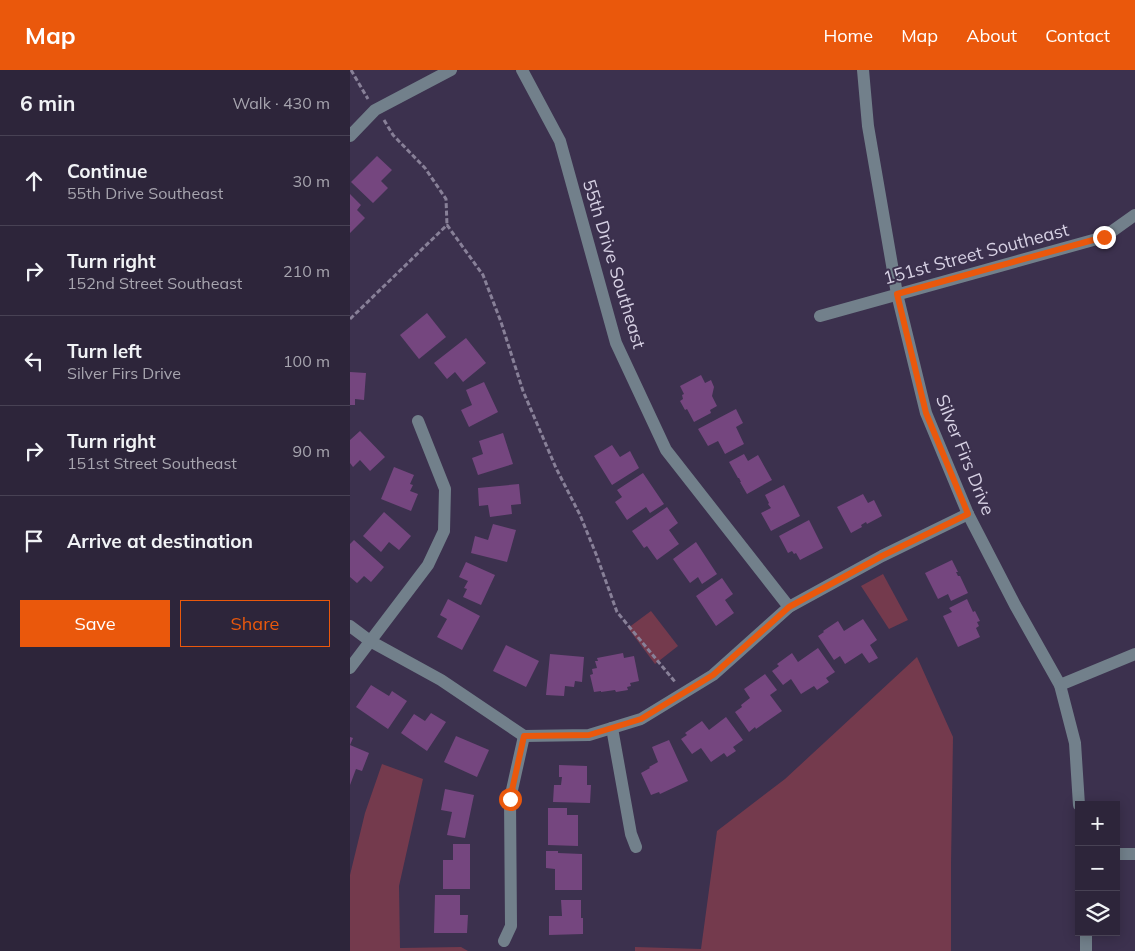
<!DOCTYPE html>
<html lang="en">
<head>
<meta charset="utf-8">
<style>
	body { margin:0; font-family:Mulish,sans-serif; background:#352d42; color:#f1f3f6 }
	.controls { position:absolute; right:15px; bottom:15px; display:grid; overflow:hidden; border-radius:0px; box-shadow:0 2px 12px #0003 }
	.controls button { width:45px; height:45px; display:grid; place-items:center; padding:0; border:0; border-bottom:1px solid #484254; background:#2d253a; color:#f1f3f6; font:25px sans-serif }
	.stop { position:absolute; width:15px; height:15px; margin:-11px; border:4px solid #ea580c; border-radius:50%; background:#fff }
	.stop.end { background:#ea580c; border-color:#fff; box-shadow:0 1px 5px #0008 }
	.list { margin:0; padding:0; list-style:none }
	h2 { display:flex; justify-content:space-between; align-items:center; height:65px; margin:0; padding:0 20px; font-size:21px }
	h2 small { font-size:16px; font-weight:400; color:#a7a5af }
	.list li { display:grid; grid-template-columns:32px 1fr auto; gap:15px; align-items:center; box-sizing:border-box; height:90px; padding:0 20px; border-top:1px solid #484254 }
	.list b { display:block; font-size:19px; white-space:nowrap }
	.list p { margin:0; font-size:16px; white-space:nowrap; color:#a7a5af }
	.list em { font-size:16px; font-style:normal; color:#a7a5af }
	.actions { display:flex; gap:10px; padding:15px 20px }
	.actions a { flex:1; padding:11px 0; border:1px solid #ea580c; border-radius:0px; text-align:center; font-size:18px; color:#ea580c }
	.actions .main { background:#ea580c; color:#fff }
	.icon { flex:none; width:28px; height:28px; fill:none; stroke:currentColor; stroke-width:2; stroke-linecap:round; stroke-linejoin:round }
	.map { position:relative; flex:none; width:785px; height:881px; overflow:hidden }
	header { display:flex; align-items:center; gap:30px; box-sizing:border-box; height:70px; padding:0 25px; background:#ea580c; color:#fff }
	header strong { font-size:24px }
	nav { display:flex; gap:28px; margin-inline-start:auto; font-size:18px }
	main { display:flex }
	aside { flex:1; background:#2d253a }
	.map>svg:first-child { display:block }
	.green { fill:#743a4d }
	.building { fill:#75467f }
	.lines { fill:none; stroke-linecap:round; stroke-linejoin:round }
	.path { stroke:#888098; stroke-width:3; stroke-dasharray:5 2.5; stroke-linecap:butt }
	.minor { stroke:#72808b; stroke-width:12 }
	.route { stroke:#ea580c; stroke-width:6 }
	.labels { text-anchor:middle; stroke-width:4; stroke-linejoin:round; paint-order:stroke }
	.street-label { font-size:18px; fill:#d6d0e3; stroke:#3c314e }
</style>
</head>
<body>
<header>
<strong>Map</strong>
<nav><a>Home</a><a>Map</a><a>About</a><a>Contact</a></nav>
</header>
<main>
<aside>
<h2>6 min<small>Walk · 430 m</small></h2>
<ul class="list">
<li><svg class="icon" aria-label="ahead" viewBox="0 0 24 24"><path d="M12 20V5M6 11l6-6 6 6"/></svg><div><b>Continue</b><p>55th Drive Southeast</p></div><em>30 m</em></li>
<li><svg class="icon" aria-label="right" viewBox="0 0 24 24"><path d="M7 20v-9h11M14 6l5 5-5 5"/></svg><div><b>Turn right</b><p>152nd Street Southeast</p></div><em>210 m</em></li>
<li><svg class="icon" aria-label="left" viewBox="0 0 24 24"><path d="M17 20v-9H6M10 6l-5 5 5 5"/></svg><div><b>Turn left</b><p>Silver Firs Drive</p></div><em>100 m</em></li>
<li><svg class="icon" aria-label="right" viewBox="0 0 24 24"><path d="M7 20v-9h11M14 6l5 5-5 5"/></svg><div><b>Turn right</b><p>151st Street Southeast</p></div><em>90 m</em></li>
<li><svg class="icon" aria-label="arrive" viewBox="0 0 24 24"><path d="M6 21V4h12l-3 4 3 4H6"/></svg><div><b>Arrive at destination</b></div></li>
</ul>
<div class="actions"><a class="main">Save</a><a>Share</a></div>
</aside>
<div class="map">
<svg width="785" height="881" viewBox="0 0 785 881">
	<rect width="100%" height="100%" fill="#3c314e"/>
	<g class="green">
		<path d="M 533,504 L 558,550 L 539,559 L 511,516 Z"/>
		<path d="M 301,541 L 328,576 L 305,594 L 278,558 Z"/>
		<path d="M 567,587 L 603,667 L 601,794 L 601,881 L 285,881 L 285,877 L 351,879 L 367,761 L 435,709 Z"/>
		<path d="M 32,694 L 73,709 L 49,816 L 50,878 L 111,877 L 118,881 L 0,881 L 0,805 L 15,743 Z"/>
	</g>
	<g class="building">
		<path d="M 27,86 L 42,100 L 31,111 L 38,118 L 23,133 L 1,112 Z"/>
		<path d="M 0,124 L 11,135 L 7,140 L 15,148 L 0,163 Z"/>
		<path d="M 77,243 L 96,267 L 69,289 L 50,265 Z"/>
		<path d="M 116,268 L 136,293 L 113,312 L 105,302 L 97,309 L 84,293 Z"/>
		<path d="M 0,302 L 16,303 L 14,330 L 5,329 L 5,335 L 0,335 Z"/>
		<path d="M 351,305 L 355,313 L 361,310 L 364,317 L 362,326 L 367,336 L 360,340 L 361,343 L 344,352 L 337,339 L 335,340 L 330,331 L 333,329 L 332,325 L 334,324 L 330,316 Z"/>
		<path d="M 134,312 L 148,342 L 119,357 L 111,340 L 122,335 L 116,320 Z"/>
		<path d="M 386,339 L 393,353 L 386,357 L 394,374 L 375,384 L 368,371 L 358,376 L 348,359 Z"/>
		<path d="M 10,361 L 35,387 L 20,401 L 10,390 L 3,397 L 0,393 L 0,370 Z"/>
		<path d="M 153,363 L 163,394 L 128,405 L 122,388 L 133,384 L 129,371 Z"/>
		<path d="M 262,375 L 270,387 L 280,381 L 289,398 L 262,415 L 244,386 Z"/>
		<path d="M 394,384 L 398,391 L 408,385 L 422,410 L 397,424 L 390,412 L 391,412 L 389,408 L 388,408 L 379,392 Z"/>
		<path d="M 44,397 L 64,405 L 60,414 L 63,415 L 60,421 L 68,424 L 61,441 L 31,429 Z"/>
		<path d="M 293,403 L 314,434 L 300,443 L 296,437 L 277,450 L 265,432 L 272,427 L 267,420 Z"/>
		<path d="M 169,414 L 171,434 L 161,435 L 162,444 L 140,447 L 138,435 L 129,436 L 128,418 Z"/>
		<path d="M 434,415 L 450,446 L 421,461 L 411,443 L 421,438 L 418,434 L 419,433 L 415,425 Z"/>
		<path d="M 513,424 L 518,433 L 524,430 L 532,446 L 517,454 L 516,452 L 511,455 L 512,457 L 501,463 L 487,437 Z"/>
		<path d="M 317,437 L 328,453 L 319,460 L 329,474 L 307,490 L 297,476 L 294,478 L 282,461 Z"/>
		<path d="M 34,442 L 61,466 L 49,480 L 39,472 L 31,482 L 13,466 Z"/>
		<path d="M 459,450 L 473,478 L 450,490 L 446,483 L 444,484 L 442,481 L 438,483 L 429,466 Z"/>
		<path d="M 143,454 L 166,460 L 157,492 L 121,483 L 125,466 L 138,470 Z"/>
		<path d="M 4,470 L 34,497 L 21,512 L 14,506 L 7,513 L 0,507 L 0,474 Z"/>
		<path d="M 346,472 L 367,504 L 352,514 L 348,507 L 340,513 L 323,489 Z"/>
		<path d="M 602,490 L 608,502 L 606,502 L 608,506 L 610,506 L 618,523 L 601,531 L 598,524 L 588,529 L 575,503 Z"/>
		<path d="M 116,492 L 145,505 L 131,535 L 113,527 L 117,519 L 114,518 L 118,511 L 109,507 Z"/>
		<path d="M 372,508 L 383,524 L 375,530 L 384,543 L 366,556 L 346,526 Z"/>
		<path d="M 98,529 L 130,546 L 112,580 L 87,567 L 97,549 L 90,545 Z"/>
		<path d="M 617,529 L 623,542 L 625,541 L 630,551 L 627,552 L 629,556 L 626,558 L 630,567 L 608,577 L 593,546 L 602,542 L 599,538 Z"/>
		<path d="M 513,549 L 527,570 L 520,575 L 528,588 L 519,593 L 512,583 L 495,594 L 490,586 L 484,590 L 468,566 L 474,562 L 473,561 L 488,551 L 494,561 Z"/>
		<path d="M 156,575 L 189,591 L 176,617 L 143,601 Z"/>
		<path d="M 468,578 L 485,602 L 476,608 L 479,612 L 467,620 L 464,616 L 451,624 L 441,609 L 433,615 L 422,601 L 429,596 L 427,594 L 442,583 L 448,592 Z"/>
		<path d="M 273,583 L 274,588 L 284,586 L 289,611 L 280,613 L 281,616 L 277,617 L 278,620 L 266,622 L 265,620 L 251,622 L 251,621 L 244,622 L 240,605 L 243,604 L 242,599 L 247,598 L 245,591 L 248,591 L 247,588 Z"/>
		<path d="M 200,584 L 234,587 L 232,612 L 225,611 L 224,617 L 215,616 L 214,626 L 196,625 Z"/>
		<path d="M 415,604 L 427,620 L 420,625 L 432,641 L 406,659 L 405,657 L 399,662 L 385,642 L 392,637 L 391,635 L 400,628 L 394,619 Z"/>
		<path d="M 21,615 L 39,626 L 42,621 L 57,631 L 38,659 L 6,637 Z"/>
		<path d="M 81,643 L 96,652 L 77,681 L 51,663 L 64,644 L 75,651 Z"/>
		<path d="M 376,647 L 393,670 L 383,677 L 386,681 L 377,687 L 374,683 L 361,692 L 351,678 L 342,684 L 331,669 L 337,665 L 335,663 L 352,651 L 359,660 Z"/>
		<path d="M 106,666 L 139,680 L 127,707 L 94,692 Z"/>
		<path d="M 0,667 L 3,668 L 0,675 L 19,683 L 12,701 L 6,699 L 0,715 Z"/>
		<path d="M 319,670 L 338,711 L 310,724 L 309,722 L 301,725 L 291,703 L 300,698 L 299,697 L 308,692 L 302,677 Z"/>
		<path d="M 209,695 L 237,696 L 237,715 L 241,715 L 240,733 L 203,732 L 204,715 L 211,715 L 212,707 L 209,707 Z"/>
		<path d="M 95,719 L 124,725 L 115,768 L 97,765 L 102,742 L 91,740 Z"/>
		<path d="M 198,738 L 217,738 L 217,745 L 228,745 L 228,776 L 198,775 Z"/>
		<path d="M 103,774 L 120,774 L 120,819 L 93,819 L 93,790 L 103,790 Z"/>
		<path d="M 196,781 L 208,781 L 208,783 L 232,784 L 232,820 L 205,820 L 205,799 L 196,798 Z"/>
		<path d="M 85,825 L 110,825 L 110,845 L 118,845 L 117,863 L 84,863 Z"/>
		<path d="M 211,830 L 231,830 L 231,848 L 233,848 L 233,864 L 199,865 L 199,846 L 212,846 Z"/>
	</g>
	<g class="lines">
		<g class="path">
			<path d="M 1,0 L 18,29"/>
			<path d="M 34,50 L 43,65 L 75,98 L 96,129 L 97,155"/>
			<path d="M 0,249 L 97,155 L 133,205 L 151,252 L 173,321 L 206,398 L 230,445 L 246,484 L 267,542 L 326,613"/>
		</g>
		<g class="minor">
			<path d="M 172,0 L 210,71 L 266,273 L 316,380 L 439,537"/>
			<path d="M 513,0 L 518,56 L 547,224 L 576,343 L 618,444 L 665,535 L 710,615 L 725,673 L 729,735"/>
			<path d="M 0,66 L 25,40 L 101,0"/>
			<path d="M 470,246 L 754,167 L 785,145"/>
			<path d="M 0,556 L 20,571 L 91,610 L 174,666 L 239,665 L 291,649 L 363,605 L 439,537 L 532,486 L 618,444"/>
			<path d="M 0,598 L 78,495 L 94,461 L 95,419 L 68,351"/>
			<path d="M 710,615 L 785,584"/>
			<path d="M 262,658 L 281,764 L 286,777"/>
			<path d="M 766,784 L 785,784"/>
			<path d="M 736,862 L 736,881"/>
			<path d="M 154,871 L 161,856 L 160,729 L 174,666"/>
		</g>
	</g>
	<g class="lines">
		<path class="route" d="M 160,729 L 174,666 L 239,665 L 291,649 L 363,605 L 439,537 L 532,486 L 618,444 L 576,343 L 547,224 L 754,167"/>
	</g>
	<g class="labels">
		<g class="street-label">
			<text transform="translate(626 184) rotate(-15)" y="6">151st Street Southeast</text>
			<text transform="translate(264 194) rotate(73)" y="6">55th Drive Southeast</text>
			<text transform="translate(615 385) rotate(68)" y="6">Silver Firs Drive</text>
		</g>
	</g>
</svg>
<div class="controls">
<button>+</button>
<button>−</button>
<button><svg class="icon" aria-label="layers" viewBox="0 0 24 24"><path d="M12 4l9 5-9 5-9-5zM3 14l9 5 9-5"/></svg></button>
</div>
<div class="stop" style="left:160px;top:729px"></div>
<div class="stop end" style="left:754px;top:167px"></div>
</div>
</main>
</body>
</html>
